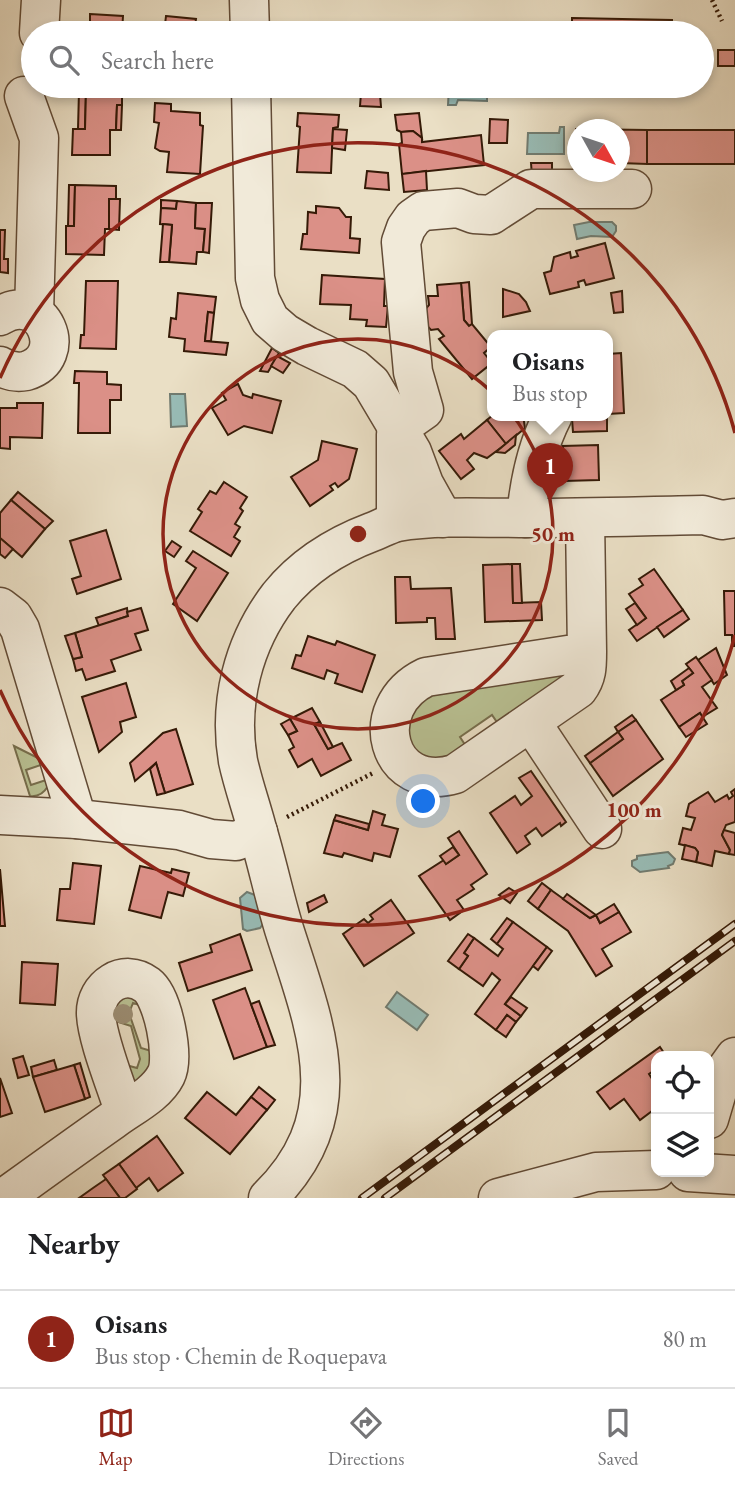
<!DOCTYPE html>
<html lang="en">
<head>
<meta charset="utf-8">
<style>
	body { margin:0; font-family:"EB Garamond",serif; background:#f2f2f2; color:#202124 }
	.controls { position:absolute; right:21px; bottom:21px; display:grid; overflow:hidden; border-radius:14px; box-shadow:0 4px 10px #0003 }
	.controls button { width:63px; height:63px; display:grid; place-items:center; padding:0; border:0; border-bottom:2px solid #e0e0e0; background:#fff; color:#202124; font:35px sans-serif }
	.compass { position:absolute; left:567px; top:119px; width:63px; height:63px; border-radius:50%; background:#fff; box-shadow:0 4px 10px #0003; rotate:130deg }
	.you { position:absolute; left:424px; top:802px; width:24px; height:24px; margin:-18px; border:5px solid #fff; border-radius:50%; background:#1a73e8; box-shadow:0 0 0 10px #1a73e833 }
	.badge { display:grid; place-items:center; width:46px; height:46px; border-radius:50%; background:#8f2418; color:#fff; font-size:23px; font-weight:700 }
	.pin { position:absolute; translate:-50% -58px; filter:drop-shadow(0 2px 4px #0008) }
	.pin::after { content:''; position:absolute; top:37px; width:24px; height:21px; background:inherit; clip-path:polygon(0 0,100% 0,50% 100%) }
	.popup { position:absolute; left:487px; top:330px; width:126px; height:91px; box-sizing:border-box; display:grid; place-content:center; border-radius:14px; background:#fff; filter:drop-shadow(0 2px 5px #0005); font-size:23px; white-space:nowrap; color:#757577 }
	.popup b { font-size:26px; color:#202124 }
	.popup::after { content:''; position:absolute; left:50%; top:100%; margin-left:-14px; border:14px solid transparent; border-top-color:#fff }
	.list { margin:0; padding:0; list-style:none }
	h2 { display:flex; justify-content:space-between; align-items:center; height:91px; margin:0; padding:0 28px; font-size:30px }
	h2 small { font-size:23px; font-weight:400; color:#757577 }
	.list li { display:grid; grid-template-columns:46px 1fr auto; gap:21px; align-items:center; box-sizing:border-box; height:98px; padding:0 28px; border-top:2px solid #e0e0e0 }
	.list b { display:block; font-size:26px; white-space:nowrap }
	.list p { margin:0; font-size:23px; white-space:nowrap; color:#757577 }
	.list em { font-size:23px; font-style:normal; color:#757577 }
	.icon { flex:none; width:38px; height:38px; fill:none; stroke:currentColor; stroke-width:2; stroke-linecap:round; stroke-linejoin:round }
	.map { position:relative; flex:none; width:735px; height:1198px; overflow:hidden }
	.search { position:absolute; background:#fff; box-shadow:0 4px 10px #0003; left:21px; right:21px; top:21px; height:77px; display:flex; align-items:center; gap:18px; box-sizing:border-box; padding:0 24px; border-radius:38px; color:#757577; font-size:26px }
	.sheet { height:189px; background:#fff }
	nav { display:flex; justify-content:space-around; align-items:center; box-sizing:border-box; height:98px; border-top:2px solid #e0e0e0; background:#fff; font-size:19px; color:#757577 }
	nav a { display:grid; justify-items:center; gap:4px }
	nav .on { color:#8f2418 }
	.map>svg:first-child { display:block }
	.green { fill:#b9c193; stroke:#776e4d; stroke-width:2 }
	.water { fill:#98bcb6; stroke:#707b70; stroke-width:2 }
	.building { fill:#db9087; stroke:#351a07; stroke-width:2 }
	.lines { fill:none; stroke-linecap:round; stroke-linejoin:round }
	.minor-casing { stroke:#624b36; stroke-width:41 }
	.path { stroke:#351a07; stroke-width:4.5; stroke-dasharray:2 3.5; stroke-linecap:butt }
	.minor { stroke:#f1ead9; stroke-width:38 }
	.rail-casing { stroke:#351a07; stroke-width:8 }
	.rail { stroke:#f1ead9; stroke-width:5; stroke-dasharray:16; stroke-linecap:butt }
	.tree { fill:#9c8e74 }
	.ring { fill:none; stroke:#8f2418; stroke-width:3.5 }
	.centre { fill:#8f2418; stroke:#f1ead9; stroke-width:3.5 }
	.ring-label { font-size:21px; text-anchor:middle; font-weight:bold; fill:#8f2418; stroke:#f1ead9; stroke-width:6; stroke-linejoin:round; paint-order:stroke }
</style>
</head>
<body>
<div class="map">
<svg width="735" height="1198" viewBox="0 0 735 1198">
	<rect width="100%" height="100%" fill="#eadfc5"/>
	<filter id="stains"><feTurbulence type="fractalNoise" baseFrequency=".00286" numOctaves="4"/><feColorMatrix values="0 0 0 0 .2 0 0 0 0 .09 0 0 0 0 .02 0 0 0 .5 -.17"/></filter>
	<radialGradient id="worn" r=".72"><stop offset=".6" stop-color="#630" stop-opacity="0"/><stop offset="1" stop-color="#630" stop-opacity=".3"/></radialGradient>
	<g class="green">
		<path d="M 570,671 L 503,731 L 492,715 L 460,737 L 471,754 L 456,763 L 417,757 L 402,722 L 417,696 Z"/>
		<path d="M 14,746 L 38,758 L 41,765 L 26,770 L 31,785 L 46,780 L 48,786 C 44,793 38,797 30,796 Z"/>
		<path d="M 128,992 L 149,1008 L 133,1003 L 129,1013 L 141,1048 L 158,1053 L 156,1065 L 137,1082 L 134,1082 L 122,1064 L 137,1068 L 140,1059 L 131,1026 L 109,1019 L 110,1004 Z"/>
	</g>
	<g class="water">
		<path d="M 449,86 L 487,86 L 487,101 L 458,100 L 456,105 L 448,105 Z"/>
		<path d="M 560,127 L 564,127 L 564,154 L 527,154 L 528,133 L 559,133 Z"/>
		<path d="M 589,222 L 612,222 L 616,226 L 616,231 L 612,237 L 591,236 L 577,239 L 574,225 Z"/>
		<path d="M 170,394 L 185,394 L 187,426 L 171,427 Z"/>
		<path d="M 668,852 L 675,859 L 673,864 L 668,866 L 669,868 L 640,872 L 632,866 L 632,861 L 637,859 L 637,856 Z"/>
		<path d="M 247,892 L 255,895 L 263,924 L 260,928 L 247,931 L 243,929 L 240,898 Z"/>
		<path d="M 397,992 L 428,1015 L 417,1030 L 386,1007 Z"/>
	</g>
	<g class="building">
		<path d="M 90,14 L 123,16 L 122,33 L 90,33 Z"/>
		<path d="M 166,16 L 196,19 L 195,26 L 173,24 L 172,33 L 164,33 Z"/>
		<path d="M 572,18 L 672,20 L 672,33 L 572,33 Z"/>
		<path d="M 173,24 L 205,27 L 204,33 L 172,33 Z"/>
		<rect x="718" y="50" width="17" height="16"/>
		<path d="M 312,86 L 354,86 L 354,93 L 312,90 Z"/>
		<path d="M 79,91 L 86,91 L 85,129 L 78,129 Z"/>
		<path d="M 86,91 L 122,92 L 122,105 L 117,105 L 116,130 L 110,130 L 110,155 L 72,155 L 73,129 L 85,129 Z"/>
		<path d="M 361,93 L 380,94 L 381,107 L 360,106 Z"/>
		<path d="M 155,103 L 171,104 L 171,111 L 200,113 L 200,125 L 203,126 L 200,174 L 167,172 L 169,152 L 160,151 L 155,148 L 159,123 L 154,122 Z"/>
		<path d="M 117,105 L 122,105 L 121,130 L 116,130 Z"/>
		<path d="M 298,113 L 339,115 L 338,127 L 333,128 L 331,173 L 297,172 L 300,127 L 297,126 Z"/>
		<path d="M 419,113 L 422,138 L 413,131 L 401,132 L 397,130 L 395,115 Z"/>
		<path d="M 490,119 L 508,120 L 507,143 L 489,143 Z"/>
		<path d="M 333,129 L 347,130 L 345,150 L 332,148 Z"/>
		<path d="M 576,129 L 647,130 L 647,164 L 620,163 L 620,130 L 578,130 L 576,163 Z"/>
		<rect x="647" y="130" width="88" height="34"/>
		<path d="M 413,131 L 422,138 L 422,142 L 481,135 L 484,165 L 402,174 L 399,144 L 402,143 L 401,132 Z"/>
		<path d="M 531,163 L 552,163 L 552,176 L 532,176 Z"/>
		<path d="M 367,171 L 388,173 L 389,190 L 365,188 Z"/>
		<path d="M 426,171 L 427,190 L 404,192 L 402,174 Z"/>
		<path d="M 69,185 L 75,185 L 74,226 L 68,226 Z"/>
		<path d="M 75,185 L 116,186 L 116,199 L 109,199 L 109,229 L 105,229 L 104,255 L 66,254 L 66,226 L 74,226 Z"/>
		<path d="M 109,199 L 120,199 L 119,230 L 109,229 Z"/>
		<path d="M 161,200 L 177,201 L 176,209 L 161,208 Z"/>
		<path d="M 177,201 L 196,203 L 195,228 L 205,229 L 203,252 L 197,252 L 196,264 L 169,262 L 172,225 L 160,224 L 161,208 L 176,209 Z"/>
		<path d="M 196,203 L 212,203 L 209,253 L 203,252 L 205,229 L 195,228 Z"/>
		<path d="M 316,206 L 339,208 L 346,217 L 351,217 L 350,238 L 360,239 L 359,253 L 301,249 L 303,234 L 307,234 L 308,212 L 316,213 Z"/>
		<path d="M 163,224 L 172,225 L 169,262 L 160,262 Z"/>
		<path d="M 0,230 L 5,230 L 4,259 L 8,259 L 8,273 L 0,272 Z"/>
		<path d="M 605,243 L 614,278 L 586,285 L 584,280 L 578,282 L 579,287 L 550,294 L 544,273 L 551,271 L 554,257 L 570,252 L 571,258 L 578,256 L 576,251 Z"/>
		<path d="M 322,275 L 385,279 L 384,306 L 388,306 L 386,327 L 366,326 L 367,320 L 350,319 L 351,305 L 320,304 Z"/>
		<path d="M 86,281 L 118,281 L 116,349 L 80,348 L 81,335 L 84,335 Z"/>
		<path d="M 469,282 L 472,324 L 469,326 L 464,320 L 461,283 Z"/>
		<path d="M 461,283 L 464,320 L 469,326 L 472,324 L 491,347 L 484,353 L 492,363 L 472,379 L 439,339 L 444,336 L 438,329 L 431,330 L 419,317 L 429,305 L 428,296 L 438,296 L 437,285 Z"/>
		<path d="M 503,289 L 519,294 L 526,302 L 530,311 L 503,317 Z"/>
		<path d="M 622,291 L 623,312 L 614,313 L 611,293 Z"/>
		<path d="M 178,293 L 216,297 L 214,313 L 208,312 L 205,341 L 228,343 L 226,355 L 184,351 L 185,339 L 169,337 L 171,318 L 176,319 Z"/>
		<path d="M 208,312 L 214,313 L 211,341 L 205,341 Z"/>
		<path d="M 272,348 L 279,353 L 268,372 L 260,371 Z"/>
		<path d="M 621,353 L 624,413 L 608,414 L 608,354 Z"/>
		<path d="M 277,356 L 290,363 L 283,373 L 271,366 Z"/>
		<path d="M 75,371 L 107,372 L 107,384 L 121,385 L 121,400 L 110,400 L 110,433 L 78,433 L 79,383 L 74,383 Z"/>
		<path d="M 238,384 L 243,395 L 252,398 L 253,394 L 281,401 L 272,433 L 244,426 L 228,435 L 212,408 L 226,400 L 222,393 Z"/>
		<path d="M 17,403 L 43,403 L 42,438 L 10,437 L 10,449 L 0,448 L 0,408 L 17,408 Z"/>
		<path d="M 493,415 L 523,415 L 525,428 L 506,444 L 487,420 Z"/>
		<path d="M 607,418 L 607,431 L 573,432 L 572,419 Z"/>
		<path d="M 487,420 L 506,444 L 487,458 L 474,453 L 467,460 L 474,469 L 461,479 L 439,451 L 461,434 L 464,439 Z"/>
		<path d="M 516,435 L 515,445 L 505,453 L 496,452 Z"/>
		<path d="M 322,441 L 357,449 L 349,479 L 338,487 L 335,483 L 330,486 L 333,490 L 310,506 L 291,477 L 318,460 Z"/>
		<path d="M 598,445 L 599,480 L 564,481 L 563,446 Z"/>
		<path d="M 224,482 L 247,497 L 240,508 L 243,511 L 235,524 L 240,527 L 234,537 L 240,541 L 231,556 L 190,531 L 202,512 L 198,509 L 210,491 L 216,494 Z"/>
		<path d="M 18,492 L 53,521 L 45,529 L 11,500 Z"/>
		<path d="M 11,500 L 45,529 L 22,557 L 0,538 L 0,513 Z"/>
		<path d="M 106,530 L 121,579 L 77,594 L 72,579 L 81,576 L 70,541 Z"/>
		<path d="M 0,538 L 13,549 L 5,558 L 0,554 Z"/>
		<path d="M 172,541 L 181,547 L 174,557 L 165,551 Z"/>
		<path d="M 193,551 L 228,573 L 197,621 L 173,604 L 196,568 L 186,561 Z"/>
		<path d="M 512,564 L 513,603 L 541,602 L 542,620 L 485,622 L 483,565 Z"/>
		<path d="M 512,564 L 520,564 L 522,603 L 513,603 Z"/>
		<path d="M 654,569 L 683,610 L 637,641 L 629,630 L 646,618 L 629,594 L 643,585 L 639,579 Z"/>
		<path d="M 395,577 L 410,577 L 411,589 L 451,588 L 455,639 L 436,639 L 435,618 L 427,618 L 427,622 L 396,623 Z"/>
		<path d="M 724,591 L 735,591 L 735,646 L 732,646 L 732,635 L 725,635 Z"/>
		<path d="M 635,603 L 646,618 L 637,625 L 626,609 Z"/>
		<path d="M 127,608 L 128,616 L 99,626 L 96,618 Z"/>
		<path d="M 141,608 L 148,630 L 135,634 L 141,650 L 111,660 L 115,671 L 86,680 L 82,669 L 76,671 L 73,659 L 82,657 L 75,633 L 128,616 L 127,612 Z"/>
		<path d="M 683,610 L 689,619 L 664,637 L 657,627 Z"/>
		<path d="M 75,633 L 82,657 L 73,659 L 65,636 Z"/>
		<path d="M 308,636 L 335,645 L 337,641 L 375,655 L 362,692 L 335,683 L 338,674 L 327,670 L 324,679 L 292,668 L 296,655 L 301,656 Z"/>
		<path d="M 716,648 L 727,675 L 714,684 L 698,660 Z"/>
		<path d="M 696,657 L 712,680 L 702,687 L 717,708 L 702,717 L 700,713 L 679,727 L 661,700 L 684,685 L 682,681 L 693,673 L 686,664 Z"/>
		<path d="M 689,668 L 693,673 L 682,681 L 684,685 L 676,690 L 671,681 Z"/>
		<path d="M 126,683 L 136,717 L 120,722 L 122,732 L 99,752 L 82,697 Z"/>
		<path d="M 312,708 L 320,722 L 314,724 L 328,749 L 342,743 L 351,760 L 321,776 L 312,759 L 298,767 L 289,750 L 294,747 L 288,735 L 297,731 L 290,719 Z"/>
		<path d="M 700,713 L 707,724 L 686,737 L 679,727 Z"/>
		<path d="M 632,715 L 636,720 L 618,732 L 615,727 Z"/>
		<path d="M 290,719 L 297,731 L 288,735 L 281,724 Z"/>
		<path d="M 636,720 L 663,759 L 613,796 L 590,763 L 623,739 L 618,732 Z"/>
		<path d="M 320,722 L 333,747 L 328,749 L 314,724 Z"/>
		<path d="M 176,729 L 193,784 L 165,793 L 156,763 L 135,781 L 130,763 L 163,733 Z"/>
		<path d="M 618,732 L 623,739 L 590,763 L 585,756 Z"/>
		<path d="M 156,763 L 165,793 L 157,795 L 150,769 Z"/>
		<path d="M 531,771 L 566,822 L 561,826 L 560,823 L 542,836 L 536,828 L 525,836 L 530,844 L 517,853 L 490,813 L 515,796 L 521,805 L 532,796 L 519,778 Z"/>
		<path d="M 735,789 L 735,822 L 726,825 L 722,835 L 730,850 L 729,854 L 715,851 L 712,866 L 696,862 L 698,852 L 695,848 L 679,844 L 683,828 L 691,830 L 695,818 L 686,816 L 689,804 L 708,792 L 715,802 L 727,795 L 729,799 L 733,796 L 731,792 Z"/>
		<path d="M 373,811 L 385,815 L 382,825 L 398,829 L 390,857 L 374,853 L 372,861 L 344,853 L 342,857 L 324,853 L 334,820 L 368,830 Z"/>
		<path d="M 336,815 L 369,824 L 368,830 L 334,820 Z"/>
		<path d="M 724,830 L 735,833 L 735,855 L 729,854 L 730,850 L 722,835 Z"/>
		<path d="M 459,831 L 487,874 L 471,885 L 474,889 L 457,900 L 464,910 L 450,920 L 419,876 L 444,860 L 446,864 L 459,855 L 448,838 Z"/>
		<path d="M 685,845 L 695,848 L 698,852 L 696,862 L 682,859 Z"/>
		<path d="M 453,847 L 459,855 L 446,864 L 440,856 Z"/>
		<path d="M 73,863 L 101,866 L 94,924 L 57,920 L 60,889 L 70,889 Z"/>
		<path d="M 140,866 L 171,873 L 172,869 L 189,873 L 183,896 L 168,892 L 161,918 L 129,910 Z"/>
		<path d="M 0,869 L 5,926 L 0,926 Z"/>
		<path d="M 542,883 L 551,890 L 538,909 L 528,901 Z"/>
		<path d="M 509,888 L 517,893 L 510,903 L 499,895 Z"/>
		<path d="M 551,890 L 590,918 L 596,915 L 600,923 L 619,912 L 631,932 L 602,949 L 612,966 L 596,976 L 568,931 L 538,909 Z"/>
		<path d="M 567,894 L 596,915 L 590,918 L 563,899 Z"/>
		<path d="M 324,895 L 327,902 L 309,912 L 307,903 Z"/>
		<path d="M 391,900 L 414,933 L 364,966 L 343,934 L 364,919 L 368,923 L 373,919 L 370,915 Z"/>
		<path d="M 614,904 L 619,912 L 600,923 L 596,915 Z"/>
		<path d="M 507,918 L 513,922 L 497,944 L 491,939 Z"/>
		<path d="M 513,922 L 547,947 L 505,1004 L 521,1016 L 516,1022 L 507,1015 L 496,1030 L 475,1014 L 500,980 L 492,973 L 483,986 L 459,969 L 468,956 L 464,953 L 474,938 L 498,956 L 503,949 L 497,944 Z"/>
		<path d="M 240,934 L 252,970 L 188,991 L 179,963 L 212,952 L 210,945 Z"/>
		<path d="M 468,934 L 474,938 L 464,953 L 468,956 L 459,969 L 448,961 Z"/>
		<path d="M 547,947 L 552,951 L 538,970 L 533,966 Z"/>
		<path d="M 22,962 L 58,964 L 55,1005 L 20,1003 Z"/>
		<path d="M 245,988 L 267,1047 L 234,1059 L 213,1000 Z"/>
		<path d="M 511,997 L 527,1008 L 521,1016 L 505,1004 Z"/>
		<path d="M 259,1001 L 275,1045 L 267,1047 L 251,1004 Z"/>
		<path d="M 507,1015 L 516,1022 L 506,1037 L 496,1030 Z"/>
		<path d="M 660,1047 L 666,1056 L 656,1056 L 656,1069 L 649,1074 L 656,1085 L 656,1108 L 640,1120 L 624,1099 L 610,1109 L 597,1092 Z"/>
		<path d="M 23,1056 L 29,1075 L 18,1078 L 13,1059 Z"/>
		<path d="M 54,1060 L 57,1070 L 33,1077 L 31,1067 Z"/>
		<path d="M 80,1063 L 90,1097 L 85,1099 L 74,1065 Z"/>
		<path d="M 74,1065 L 85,1099 L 45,1112 L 33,1077 Z"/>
		<path d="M 0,1078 L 12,1113 L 0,1117 Z"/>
		<path d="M 259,1087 L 275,1100 L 267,1110 L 251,1097 Z"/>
		<path d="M 207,1092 L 236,1115 L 251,1097 L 267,1110 L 230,1154 L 185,1118 Z"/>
		<path d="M 157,1136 L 183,1173 L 158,1191 L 149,1178 L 136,1188 L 119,1164 Z"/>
		<path d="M 119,1164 L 137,1189 L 125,1198 L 120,1198 L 103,1175 Z"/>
		<path d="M 106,1179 L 120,1198 L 79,1198 L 93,1188 Z"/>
	</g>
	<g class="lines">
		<g class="minor-casing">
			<g id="minor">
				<path d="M 249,0 L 250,33"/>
				<path d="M 39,33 L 41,0"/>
				<path d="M 251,86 L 255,278 L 260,300 L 270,320 L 285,333 L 307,346 L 355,369 L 371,383 L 412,452 L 424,484 L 443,518"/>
				<path d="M 24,96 L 39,138 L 34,313"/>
				<path d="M 0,316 C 43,289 72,357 26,371 C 16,373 8,371 0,366"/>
				<path d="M 397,429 L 424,410 L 413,372 L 401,242 L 406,228 L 413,218 L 423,211 L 458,208 L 474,214 L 491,215 L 531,189 L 632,189"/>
				<path d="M 526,518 C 529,484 537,446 553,415"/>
				<path d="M 585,518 L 587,652 C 587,667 587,677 578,689 L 455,774 C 387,794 364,707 426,677 L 587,652"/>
				<path d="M 396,522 L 396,434"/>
				<path d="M 0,607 L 13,617 L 20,629 L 77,819"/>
				<path d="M 531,722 L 602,829"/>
				<path d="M 0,815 L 77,819 L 179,830 L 211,839 L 236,841 L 258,832"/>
				<path d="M 709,1119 L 722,1075 L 735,1057"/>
				<path d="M 688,1172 L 735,1175"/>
				<path d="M 4,1198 C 40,1172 76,1146 113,1120 C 130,1107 156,1095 166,1075 C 175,1057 163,997 147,985 C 124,967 95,987 96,1014 C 97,1039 116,1085 124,1111"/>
				<path d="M 268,1198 C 354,1114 315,1027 284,929 C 274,896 267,862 257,829 C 251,806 243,784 238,761 C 228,703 243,643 279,596 C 304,565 335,546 372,532 C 380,529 389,524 397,522 C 440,515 485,518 528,518 C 586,518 645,516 703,515 L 722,520 L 735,518"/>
				<path d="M 498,1198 L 596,1172 L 656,1170"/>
			</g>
		</g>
		<g class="path">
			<path d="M 712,0 L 722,21"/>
			<path d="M 287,817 L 373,773"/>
		</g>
		<use href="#minor" class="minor"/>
		<g class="rail-casing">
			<g id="rail">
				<path d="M 362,1198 L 735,924"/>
				<path d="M 385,1198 L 735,941"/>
			</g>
		</g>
		<use href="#rail" class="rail"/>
	</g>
	<circle class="tree" cx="123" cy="1014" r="10"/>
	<g class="ring">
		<circle cx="358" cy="534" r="195"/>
		<path d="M735 635A390 390 0 0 1 0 690M0 378A390 390 0 0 1 735 433"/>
	</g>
	<circle cx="358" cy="534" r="10" class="centre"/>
	<g class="ring-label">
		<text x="553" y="541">50 m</text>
		<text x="634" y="817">100 m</text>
	</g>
	<rect width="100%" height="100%" filter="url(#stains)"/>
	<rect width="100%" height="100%" fill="url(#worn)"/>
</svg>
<div class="controls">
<button><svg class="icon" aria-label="locate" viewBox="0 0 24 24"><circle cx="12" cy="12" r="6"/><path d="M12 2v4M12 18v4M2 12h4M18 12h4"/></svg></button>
<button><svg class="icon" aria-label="layers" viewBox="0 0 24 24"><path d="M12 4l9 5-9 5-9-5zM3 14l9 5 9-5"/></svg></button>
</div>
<svg class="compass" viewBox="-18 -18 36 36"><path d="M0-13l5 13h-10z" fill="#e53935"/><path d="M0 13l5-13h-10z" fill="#757577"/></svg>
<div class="you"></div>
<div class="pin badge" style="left:550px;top:501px">1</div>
<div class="popup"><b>Oisans</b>Bus stop</div>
<div class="search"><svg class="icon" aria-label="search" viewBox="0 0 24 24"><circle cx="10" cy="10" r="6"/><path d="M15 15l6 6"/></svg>Search here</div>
</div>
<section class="sheet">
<h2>Nearby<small></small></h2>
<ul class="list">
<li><span class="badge">1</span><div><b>Oisans</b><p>Bus stop · Chemin de Roquepava</p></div><em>80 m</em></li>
</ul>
</section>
<nav>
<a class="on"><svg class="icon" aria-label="map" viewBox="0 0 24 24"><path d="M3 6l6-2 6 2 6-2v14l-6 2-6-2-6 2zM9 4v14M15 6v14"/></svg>Map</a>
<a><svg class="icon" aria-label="directions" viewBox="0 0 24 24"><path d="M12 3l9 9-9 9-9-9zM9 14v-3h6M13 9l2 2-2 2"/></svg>Directions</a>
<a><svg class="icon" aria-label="saved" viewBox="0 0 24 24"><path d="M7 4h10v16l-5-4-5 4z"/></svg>Saved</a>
</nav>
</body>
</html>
